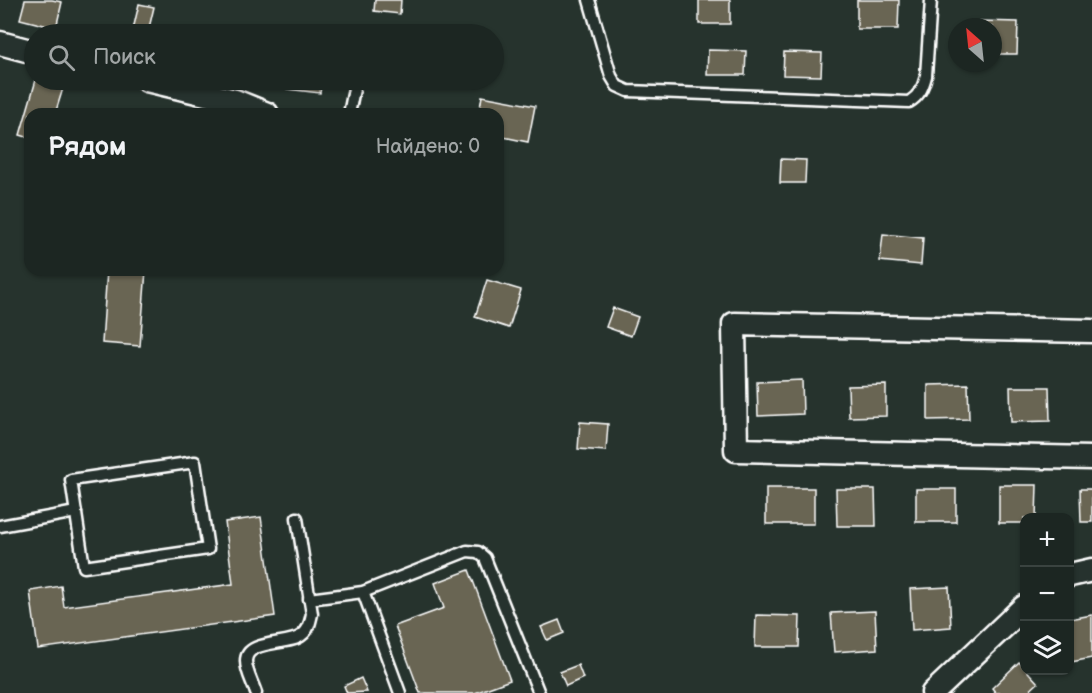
<!DOCTYPE html>
<html lang="ru">
<head>
<meta charset="utf-8">
<style>
	body { margin:0; font-family:"Balsamiq Sans",sans-serif; background:#252e2a; color:#f1f3f6 }
	.controls { position:absolute; right:18px; bottom:18px; display:grid; overflow:hidden; border-radius:12px; box-shadow:0 2px 4px #0004 }
	.controls button { width:54px; height:54px; display:grid; place-items:center; padding:0; border:0; border-bottom:2px solid #3a4340; background:#1c2622; color:#f1f3f6; font:30px sans-serif }
	.compass { position:absolute; left:948px; top:18px; width:54px; height:54px; border-radius:50%; background:#1c2622; box-shadow:0 2px 4px #0004; rotate:333deg }
	.list { margin:0; padding:0; list-style:none }
	h2 { display:flex; justify-content:space-between; align-items:center; height:78px; margin:0; padding:0 24px; font-size:26px }
	h2 small { font-size:20px; font-weight:400; color:#a0a5a5 }
	.icon { flex:none; width:33px; height:33px; fill:none; stroke:currentColor; stroke-width:2; stroke-linecap:round; stroke-linejoin:round }
	.map { position:relative; flex:none; width:1092px; height:693px; overflow:hidden }
	.search { position:absolute; background:#1c2622; box-shadow:0 2px 4px #0004; left:24px; top:24px; width:480px; height:66px; display:flex; align-items:center; gap:15px; box-sizing:border-box; padding:0 21px; border-radius:33px; color:#a0a5a5; font-size:22px }
	.panel { position:absolute; background:#1c2622; box-shadow:0 2px 4px #0004; left:24px; top:108px; width:480px; height:168px; border-radius:18px }
	.map>svg:first-child { display:block }
	.building { fill:#696552; stroke:#fff; stroke-width:1.5 }
	.lines { fill:none; stroke-linecap:round; stroke-linejoin:round }
	.lane-casing { stroke:#fff; stroke-width:15 }
	.street-casing { stroke:#fff; stroke-width:27 }
	.lane { stroke:#26332d; stroke-width:10 }
	.street { stroke:#26332d; stroke-width:22 }
</style>
</head>
<body>
<div class="map">
<svg width="1092" height="693" viewBox="0 0 1092 693">
	<rect width="100%" height="100%" fill="#26332d"/>
	<filter id="ink" filterUnits="userSpaceOnUse"><feTurbulence type="fractalNoise" baseFrequency=".0167" numOctaves="2"/><feDisplacementMap in="SourceGraphic" scale="12" xChannelSelector="R" yChannelSelector="G"/><feConvolveMatrix kernelMatrix="1 2 1 2 8 2 1 2 1" color-interpolation-filters="sRGB"/></filter>
	<g filter="url(#ink)">
		<g class="building">
			<path d="M 25,0 L 52,0 L 62,2 L 56,28 L 20,19 Z"/>
			<path d="M 375,0 L 401,0 L 400,14 L 374,11 Z"/>
			<rect x="699" y="0" width="31" height="24"/>
			<path d="M 857,0 L 899,0 L 898,29 L 857,29 Z"/>
			<path d="M 139,4 L 154,7 L 149,28 L 170,32 L 169,34 L 132,34 Z"/>
			<path d="M 979,21 L 1018,22 L 1017,54 L 993,54 L 993,27 L 979,27 Z"/>
			<path d="M 225,28 L 245,32 L 245,34 L 223,34 Z"/>
			<path d="M 708,50 L 746,51 L 745,75 L 707,75 Z"/>
			<path d="M 784,52 L 822,53 L 821,76 L 783,75 Z"/>
			<path d="M 36,80 L 45,80 L 64,85 L 55,114 L 30,114 L 30,138 L 20,135 Z"/>
			<path d="M 288,80 L 322,80 L 320,93 L 287,89 Z"/>
			<path d="M 482,96 L 535,106 L 528,142 L 498,136 L 498,114 L 479,114 Z"/>
			<path d="M 781,159 L 806,160 L 805,183 L 780,183 Z"/>
			<path d="M 883,234 L 923,238 L 921,265 L 880,261 Z"/>
			<path d="M 107,270 L 146,270 L 140,346 L 102,343 Z"/>
			<path d="M 487,280 L 521,290 L 509,328 L 475,317 Z"/>
			<path d="M 613,308 L 638,317 L 631,336 L 606,327 Z"/>
			<path d="M 802,380 L 803,414 L 758,416 L 757,382 Z"/>
			<path d="M 968,384 L 969,419 L 928,420 L 928,385 Z"/>
			<path d="M 886,385 L 886,416 L 849,417 L 848,386 Z"/>
			<path d="M 1010,387 L 1049,387 L 1050,421 L 1011,422 Z"/>
			<path d="M 580,422 L 608,424 L 606,451 L 578,449 Z"/>
			<path d="M 999,485 L 1037,485 L 1036,518 L 1024,518 L 1024,523 L 999,523 Z"/>
			<rect x="766" y="488" width="48" height="36"/>
			<path d="M 836,489 L 875,489 L 876,526 L 837,526 Z"/>
			<rect x="916" y="489" width="40" height="33"/>
			<path d="M 1080,489 L 1092,489 L 1092,522 L 1081,522 Z"/>
			<path d="M 261,517 L 275,616 L 38,649 L 30,591 L 61,586 L 64,607 L 233,584 L 225,522 Z"/>
			<path d="M 469,570 L 510,680 L 475,693 L 420,693 L 395,626 L 444,608 L 435,583 Z"/>
			<path d="M 949,587 L 951,627 L 912,630 L 910,589 Z"/>
			<path d="M 875,611 L 877,649 L 834,652 L 831,613 Z"/>
			<path d="M 756,615 L 800,616 L 799,647 L 755,647 Z"/>
			<path d="M 1092,615 L 1092,658 L 1071,662 L 1070,619 Z"/>
			<path d="M 559,620 L 564,633 L 547,640 L 541,627 Z"/>
			<path d="M 1019,662 L 1038,683 L 1027,693 L 996,693 L 992,688 Z"/>
			<path d="M 578,665 L 583,678 L 566,686 L 560,672 Z"/>
			<path d="M 361,678 L 367,692 L 347,693 L 344,686 Z"/>
		</g>
		<g class="lines">
			<g class="lane-casing">
				<g id="lane">
					<path d="M 589,0 L 611,76 L 617,86 L 628,91 L 909,102 C 919,96 923,88 926,76 L 931,0"/>
					<path d="M 349,114 L 354,89"/>
					<path d="M 195,462 L 208,549 L 84,567 L 71,480 Z"/>
					<path d="M 0,526 L 76,512"/>
					<path d="M 363,592 L 400,693"/>
					<path d="M 309,599 L 363,592 L 467,551 L 478,552 L 485,558 L 539,693"/>
					<path d="M 256,693 C 253,683 246,672 246,661 C 246,639 290,646 302,635 C 309,630 310,622 312,614 L 297,518"/>
				</g>
			</g>
			<g class="street-casing">
				<g id="street">
					<path d="M 0,43 L 34,52"/>
					<path d="M 147,80 L 235,101 L 267,114"/>
					<path d="M 1092,331 L 734,324 L 736,450 L 1092,458"/>
					<path d="M 1070,575 L 1092,570"/>
					<path d="M 933,693 L 1024,607"/>
				</g>
			</g>
			<use href="#lane" class="lane"/>
			<use href="#street" class="street"/>
		</g>
	</g>
</svg>
<div class="controls">
<button>+</button>
<button>−</button>
<button><svg class="icon" aria-label="layers" viewBox="0 0 24 24"><path d="M12 4l9 5-9 5-9-5zM3 14l9 5 9-5"/></svg></button>
</div>
<svg class="compass" viewBox="-18 -18 36 36"><path d="M0-13l5 13h-10z" fill="#e53935"/><path d="M0 13l5-13h-10z" fill="#a0a5a5"/></svg>
<div class="search"><svg class="icon" aria-label="search" viewBox="0 0 24 24"><circle cx="10" cy="10" r="6"/><path d="M15 15l6 6"/></svg>Поиск</div>
<section class="panel">
<h2>Рядом<small>Найдено: 0</small></h2>
<ul class="list">
</ul>
</section>
</div>
</body>
</html>
